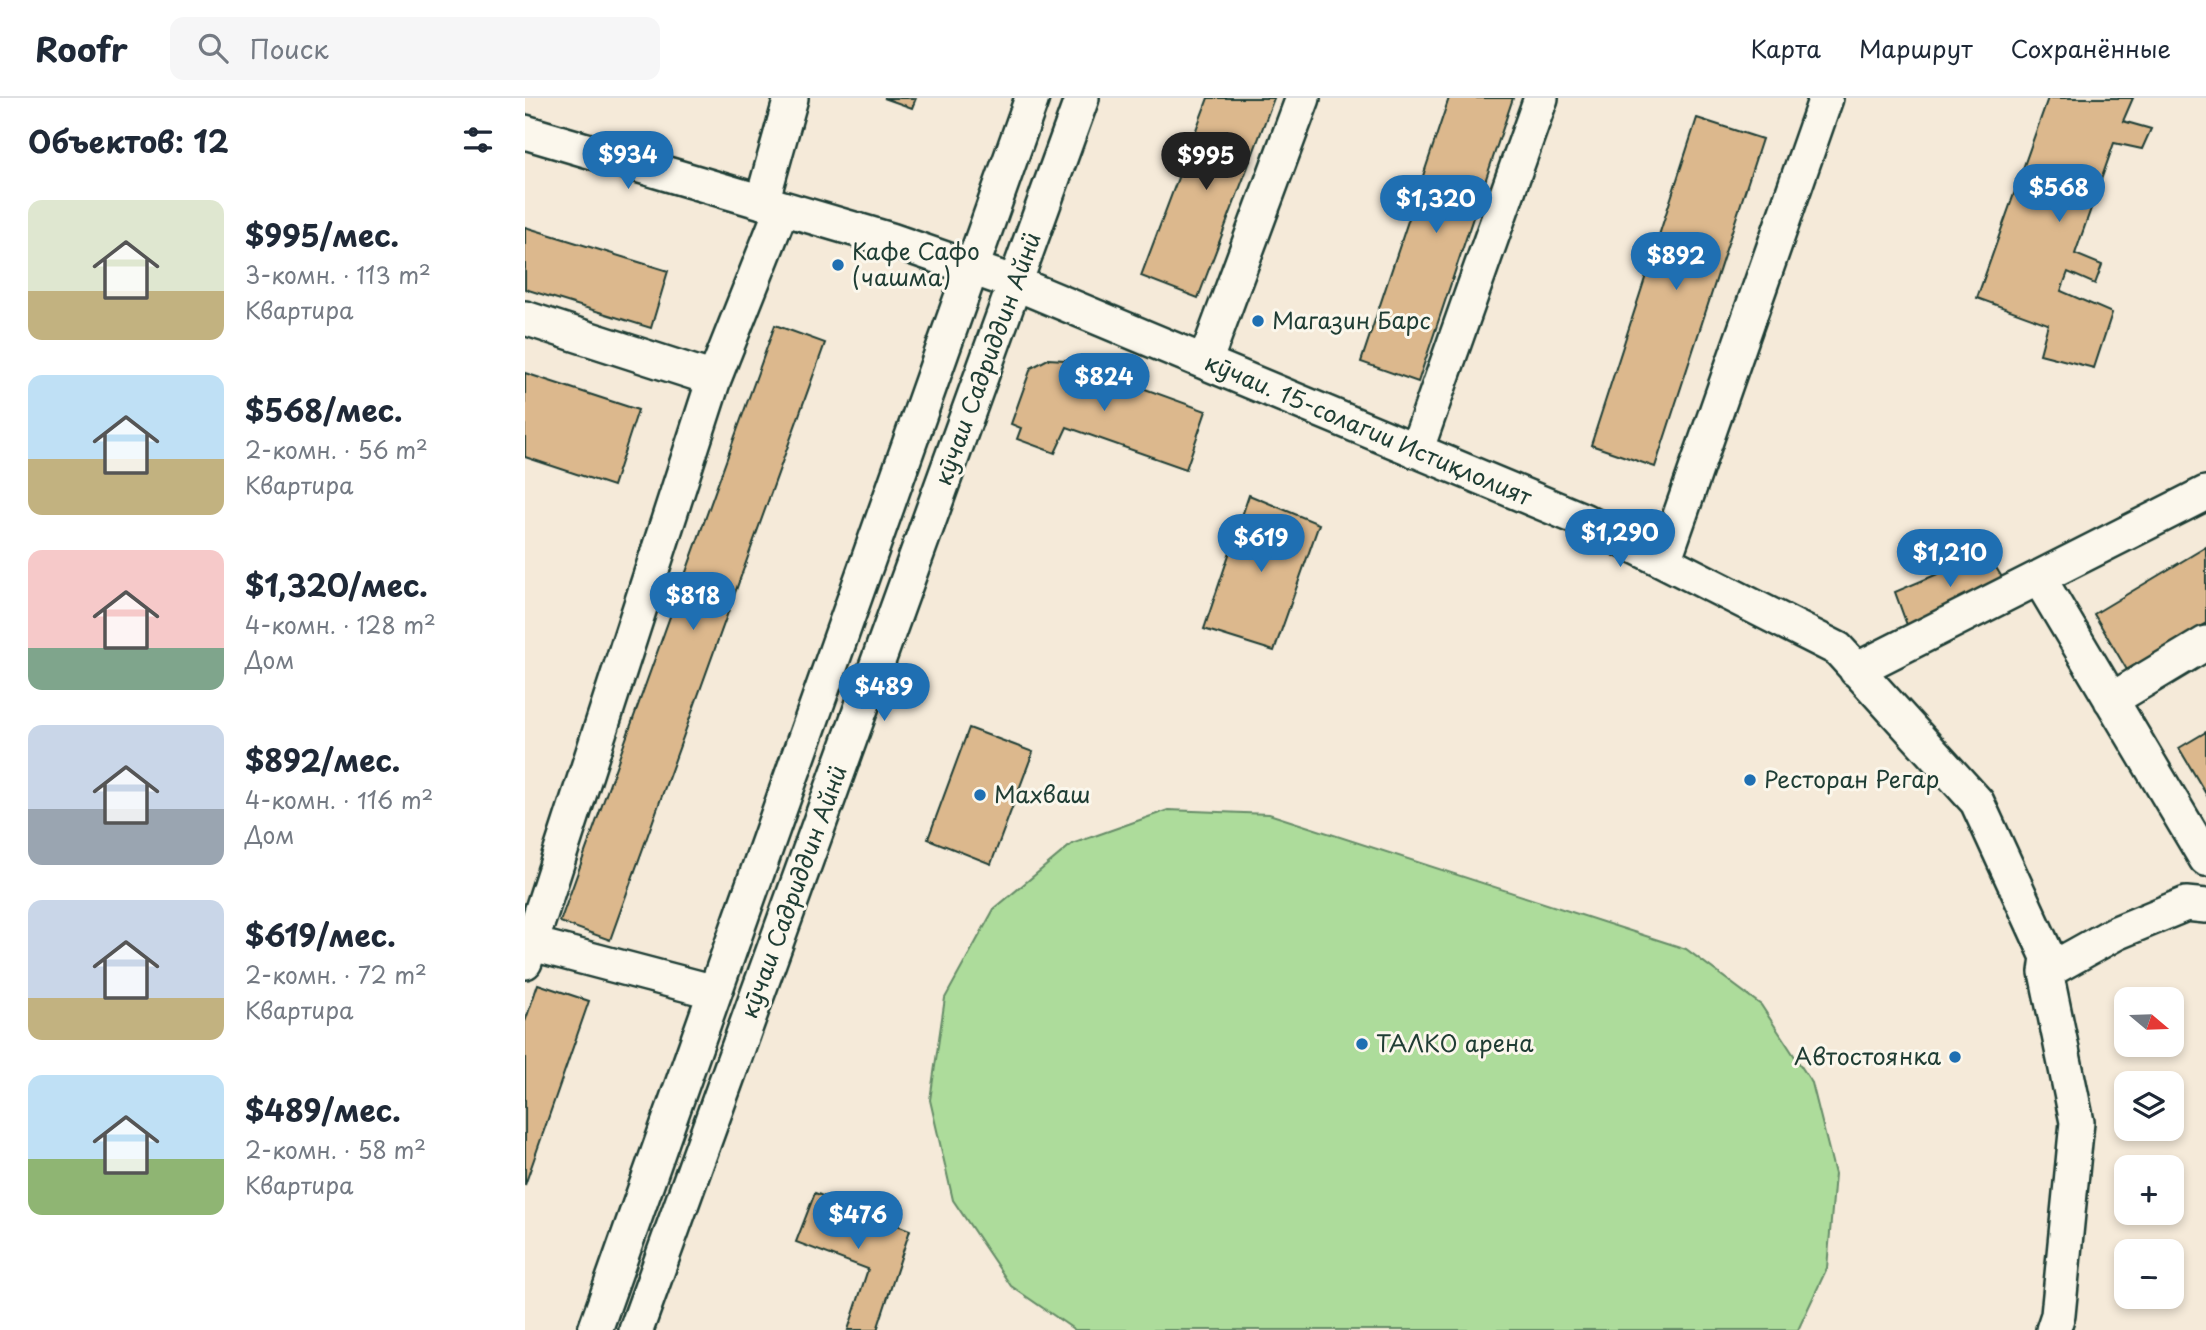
<!DOCTYPE html>
<html lang="ru">
<meta charset="utf-8">
<style>
:root{--surface:#fff;--page:#f6f6f7;--text:#1f2937;--muted:#747a83;--line:#e0e1e3;--accent:#1f6fb2}
body{margin:0;font-family:"Playpen Sans",sans-serif;background:var(--page);color:var(--text);height:100vh;display:flex;flex-direction:column;font-size:26px;white-space:nowrap}
*{box-sizing:border-box;margin:0}
p{font-size:23px;color:var(--muted)}
.icon{flex:none;width:38px;height:38px;fill:none;stroke:currentColor;stroke-width:2;stroke-linecap:round;stroke-linejoin:round}
.map{position:relative;flex:1;overflow:hidden}
.details{display:flex;flex-direction:column;background:var(--surface);width:525px}
.details>*{flex:none}
.needle{width:46px;rotate:109deg}
.tools{position:absolute;left:1589px;top:889px;display:grid;gap:14px}
.tools a{display:grid;place-items:center;width:70px;height:70px;border-radius:14px;background:var(--surface);box-shadow:0 4px 10px #0003;font-size:35px}
.price{position:absolute;translate:-50% -60px;padding:0 16px;border-radius:24px;background:var(--accent);color:#fff;font-size:23px;line-height:46px;filter:drop-shadow(0 2px 4px #0008)}
.price::after{content:'';position:absolute;left:50%;top:42px;width:21px;height:16px;margin-left:-10px;background:inherit;clip-path:polygon(0 0,100% 0,50% 100%)}
.price.active{background:#222;color:#fff}
ul{padding:0;list-style:none}
li{display:flex;align-items:center;gap:21px;height:175px;padding:0 28px}
li span{display:grid;place-items:center;flex:none;width:196px;height:140px;border-radius:14px;color:#555}
li>.icon{margin-inline-start:auto}
span .icon{width:84px;height:84px;fill:#fffc;stroke-width:1}
li b{font-size:30px}
h2{display:flex;justify-content:space-between;align-items:center;height:84px;padding:0 28px;font-size:30px}
header{display:flex;align-items:center;gap:42px;box-sizing:border-box;height:98px;padding:0 35px;background:var(--surface);border-bottom:2px solid var(--line)}
header strong{font-size:33px}
nav{display:flex;gap:38px;margin-inline-start:auto;font-size:24px}
.search{width:490px;height:63px;background:var(--page);display:flex;align-items:center;gap:18px;box-sizing:border-box;padding:0 24px;border-radius:14px;color:var(--muted);font-size:26px}
main{display:flex;flex:1;min-height:0}
.map>svg:first-child{display:block}
.green{fill:#addc9b;stroke:#668c68;stroke-width:2}
.building{fill:#dcb88d;stroke:#1f3d34;stroke-width:2}
.lines{fill:none;stroke-linecap:round;stroke-linejoin:round}
.minor-casing{stroke:#1f3d34;stroke-width:38}
.minor{stroke:#fbf7ec;stroke-width:33}
.poi-dot{fill:#1f6fb2;stroke:#fbf7ec;stroke-width:2.5}
.labels{text-anchor:middle;stroke-width:6;stroke-linejoin:round;paint-order:stroke}
.poi-label{font-size:23px;fill:#1f3d34;stroke:#fbf7ec;text-anchor:start}
.street-label{font-size:23px;fill:#1f3d34;stroke:#fbf7ec}
</style>
<header>
<strong>Roofr</strong>
<div class="search"><svg class="icon" aria-label="search" viewBox="0 0 24 24"><circle cx="10" cy="10" r="6"/><path d="M15 15l6 6"/></svg>Поиск</div>
<nav><a>Карта</a><a>Маршрут</a><a>Сохранённые</a></nav>
</header>
<main>
<section class="details">
<h2>Объектов: 12<svg class="icon" aria-label="filters" viewBox="0 0 24 24"><path d="M4 7h16M4 17h16"/><circle cx="9" cy="7" r="2"/><circle cx="15" cy="17" r="2"/></svg></h2>
<ul>
<li><span style="background:linear-gradient(#dfe7d0 65%,#c2b280 0)"><svg class="icon" aria-label="home" viewBox="0 0 24 24"><path d="M3 11l9-7 9 7M6 9v11h12V9"/></svg></span><div><b>$995/мес.</b><p>3-комн. · 113 m²</p><p>Квартира</p></div></li>
<li><span style="background:linear-gradient(#bfe0f5 60%,#c2b280 0)"><svg class="icon" aria-label="home" viewBox="0 0 24 24"><path d="M3 11l9-7 9 7M6 9v11h12V9"/></svg></span><div><b>$568/мес.</b><p>2-комн. · 56 m²</p><p>Квартира</p></div></li>
<li><span style="background:linear-gradient(#f6c9c9 70%,#7fa58c 0)"><svg class="icon" aria-label="home" viewBox="0 0 24 24"><path d="M3 11l9-7 9 7M6 9v11h12V9"/></svg></span><div><b>$1,320/мес.</b><p>4-комн. · 128 m²</p><p>Дом</p></div></li>
<li><span style="background:linear-gradient(#c9d6e8 60%,#9aa5b1 0)"><svg class="icon" aria-label="home" viewBox="0 0 24 24"><path d="M3 11l9-7 9 7M6 9v11h12V9"/></svg></span><div><b>$892/мес.</b><p>4-комн. · 116 m²</p><p>Дом</p></div></li>
<li><span style="background:linear-gradient(#c9d6e8 70%,#c2b280 0)"><svg class="icon" aria-label="home" viewBox="0 0 24 24"><path d="M3 11l9-7 9 7M6 9v11h12V9"/></svg></span><div><b>$619/мес.</b><p>2-комн. · 72 m²</p><p>Квартира</p></div></li>
<li><span style="background:linear-gradient(#bfe0f5 60%,#8fb573 0)"><svg class="icon" aria-label="home" viewBox="0 0 24 24"><path d="M3 11l9-7 9 7M6 9v11h12V9"/></svg></span><div><b>$489/мес.</b><p>2-комн. · 58 m²</p><p>Квартира</p></div></li>
</ul>
</section>
<div class="map">
<svg width="1681" height="1232" viewBox="0 0 1681 1232">
<rect width="100%" height="100%" fill="#f5ead9"/>
<filter id="ink" filterUnits="userSpaceOnUse"><feTurbulence type="fractalNoise" baseFrequency=".0143" numOctaves="2"/><feDisplacementMap in="SourceGraphic" scale="14" xChannelSelector="R" yChannelSelector="G"/><feConvolveMatrix kernelMatrix="1 2 1 2 8 2 1 2 1" color-interpolation-filters="sRGB"/></filter>
<g filter="url(#ink)">
<!-- green -->
<path class="green" d="M643 712 744 716 1161 851 1236 907 1287 985 1310 1076 1302 1170 1273 1232H550L486 1188 428 1102 405 1002 420 900 469 811 547 746Z"/>
<!-- building -->
<path class="building" d="M359 0H391L387 10Z
M683 0H749L673 200 616 178Z
M924 0H988L893 284 836 264Z
M1523 0H1608L1598 23 1626 31 1617 51 1589 45 1550 156 1577 167 1570 186 1543 174 1536 193 1587 215 1569 270 1515 256 1523 226 1452 200Z
M1172 20 1237 41 1130 369 1066 347Z
M0 129 143 173 126 230 0 191Z
M250 227 300 245 85 842 35 824Z
M523 261 540 262 681 313 661 371 542 329 530 355 492 341 496 330 486 326 506 270Z
M0 275 113 312 88 388 0 359Z
M724 397 794 426 749 553 679 531Z
M1681 449V525L1602 572 1569 516Z
M1462 455 1483 489 1382 527 1370 494Z
M444 630 508 654 466 766 403 741Z
M1681 634V696L1654 650Z
M13 886 64 903 0 1087V924Z
M290 1095 385 1132 352 1232H323L343 1171 271 1144Z"/>
<g class="lines">
<!-- minor casing -->
<g class="minor-casing">
<path id="minor" d="M0 34 366 142 490 185 1058 422 1313 551 1452 704 1523 859 1521 874 1552 1024 1533 1217 1528 1232
M237 104 266 0
M0 220 189 281 257 110
M680 264 778 0
M891 353 1016 0
M1139 463 1301 0
M1514 480 1681 761
M1331 572 1681 395
M1586 602 1681 545
M0 844 190 894
M0 864 189 281
M1521 874 1591 835 1661 806 1681 808
M70 1232 507 0
M111 1232 557 0"/>
</g>
<!-- minor -->
<use href="#minor" class="minor"/>
</g>
</g>
<!-- markers -->
<g class="poi-dot">
<circle cx="313" cy="167" r="7"/>
<circle cx="733" cy="223" r="7"/>
<circle cx="1225" cy="682" r="7"/>
<circle cx="455" cy="697" r="7"/>
<circle cx="837" cy="946" r="7"/>
<circle cx="1430" cy="959" r="7"/>
</g>
<g class="labels">
<!-- poi labels -->
<g class="poi-label">
<text x="327" y="162">Кафе Сафо<tspan x="327" dy="26">(чашма)</tspan></text>
<text x="747" y="231">Магазин Барс</text>
<text x="1239" y="690">Ресторан Регар</text>
<text x="469" y="705">Махваш</text>
<text x="851" y="954">ТАЛКО арена</text>
<text x="1416" y="967" text-anchor="end">Автостоянка</text>
</g>
<!-- street labels -->
<g class="street-label">
<text transform="translate(463 261) rotate(-70)" y="8">кӯчаи Садриддин Айнӣ</text>
<text transform="translate(843 332) rotate(23)" y="8">кӯчаи. 15-солагии Истиқлолият</text>
<text transform="translate(269 794) rotate(-70)" y="8">кӯчаи Садриддин Айнӣ</text>
</g>
</g>
</svg>
<div class="tools">
<a><svg class="needle" viewBox="-14 -14 28 28"><path d="M0-13l5 13h-10z" fill="#e53935"/><path d="M0 13l5-13h-10z" fill="#747a83"/></svg></a>
<a><svg class="icon" aria-label="layers" viewBox="0 0 24 24"><path d="M12 4l9 5-9 5-9-5zM3 14l9 5 9-5"/></svg></a>
<a>+</a>
<a>−</a>
</div>
<b class="price" style="left:103px;top:93px">$934</b>
<b class="price active" style="left:681px;top:94px">$995</b>
<b class="price" style="left:1534px;top:126px">$568</b>
<b class="price" style="left:911px;top:137px">$1,320</b>
<b class="price" style="left:1151px;top:194px">$892</b>
<b class="price" style="left:579px;top:315px">$824</b>
<b class="price" style="left:1095px;top:471px">$1,290</b>
<b class="price" style="left:736px;top:476px">$619</b>
<b class="price" style="left:1425px;top:491px">$1,210</b>
<b class="price" style="left:168px;top:534px">$818</b>
<b class="price" style="left:359px;top:625px">$489</b>
<b class="price" style="left:333px;top:1153px">$476</b>
</div>
</main>
